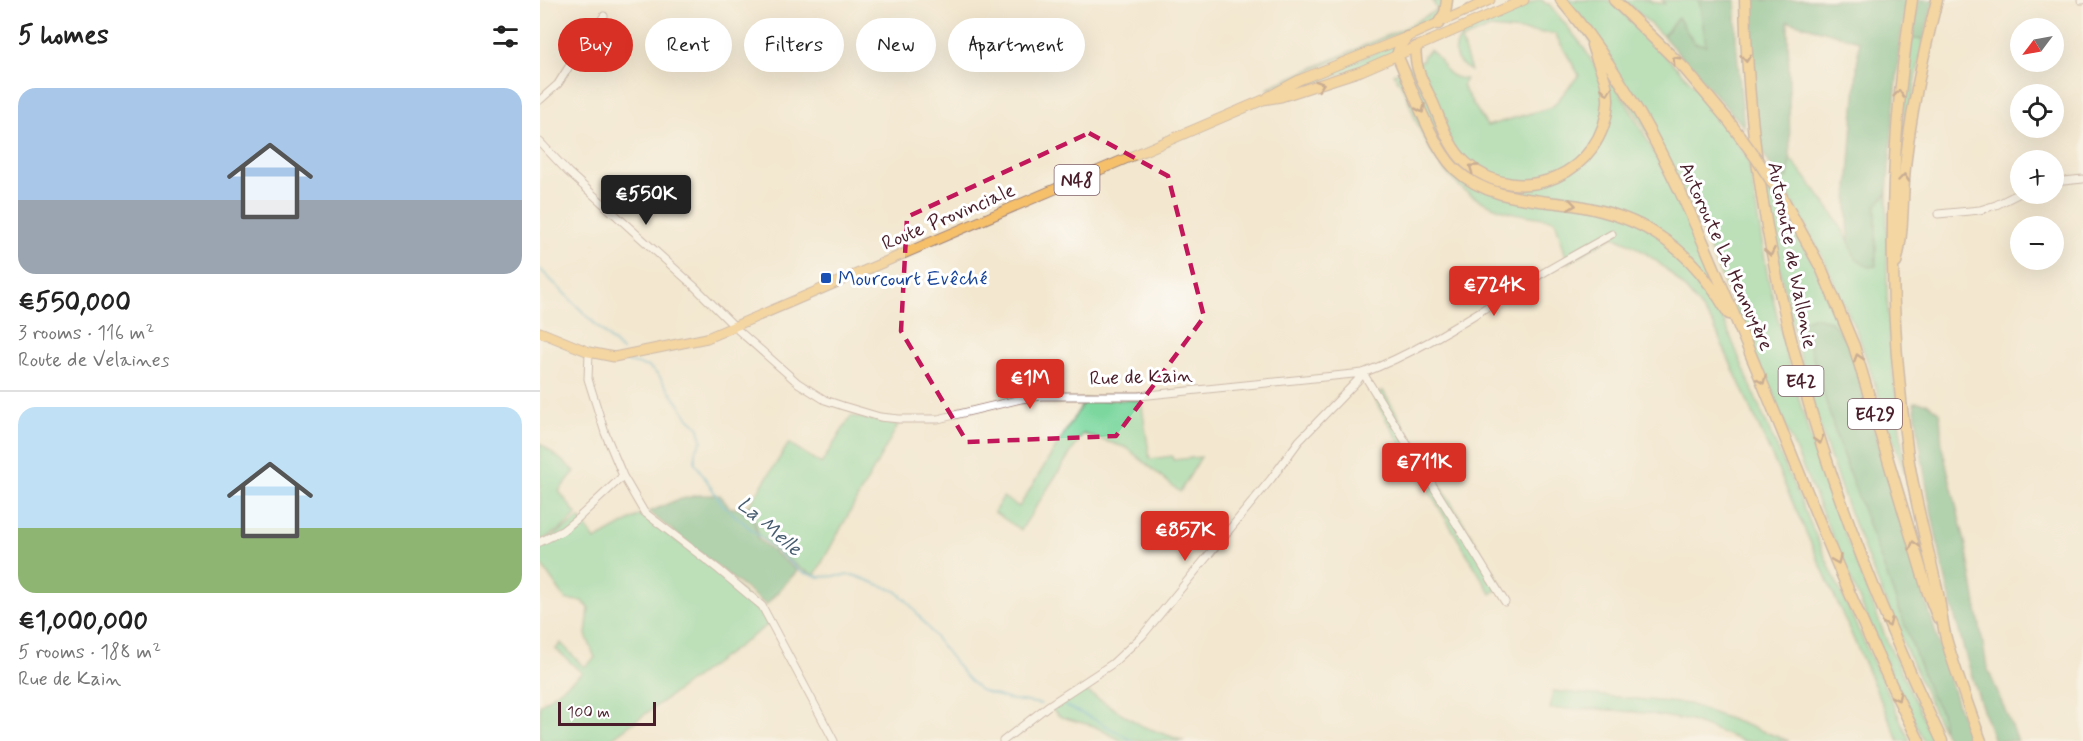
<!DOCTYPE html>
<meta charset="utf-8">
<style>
:root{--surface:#fff;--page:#f2f2f2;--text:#222;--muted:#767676;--line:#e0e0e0;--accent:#d93025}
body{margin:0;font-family:Mynerve,sans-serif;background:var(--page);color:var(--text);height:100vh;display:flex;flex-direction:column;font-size:22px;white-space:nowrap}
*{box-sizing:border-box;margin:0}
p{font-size:20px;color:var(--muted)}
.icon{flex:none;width:33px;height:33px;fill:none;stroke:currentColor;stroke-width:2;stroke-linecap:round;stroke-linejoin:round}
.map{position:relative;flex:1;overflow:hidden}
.panel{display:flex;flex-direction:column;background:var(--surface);width:540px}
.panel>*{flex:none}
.banner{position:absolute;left:18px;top:18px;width:570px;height:54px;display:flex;gap:12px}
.needle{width:39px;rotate:238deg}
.fabs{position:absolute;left:1470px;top:18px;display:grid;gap:12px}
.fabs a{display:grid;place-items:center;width:54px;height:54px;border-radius:50%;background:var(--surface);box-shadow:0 6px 24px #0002;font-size:30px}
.scale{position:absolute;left:18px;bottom:15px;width:98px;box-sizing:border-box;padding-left:6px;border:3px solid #4a1f2b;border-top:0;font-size:16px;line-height:21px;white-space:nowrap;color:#4a1f2b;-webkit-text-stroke:4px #fff;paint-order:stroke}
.price{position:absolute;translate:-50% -51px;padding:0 14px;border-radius:6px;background:var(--accent);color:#fff;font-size:20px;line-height:39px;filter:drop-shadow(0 2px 3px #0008)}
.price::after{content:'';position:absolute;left:50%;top:36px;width:18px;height:14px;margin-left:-9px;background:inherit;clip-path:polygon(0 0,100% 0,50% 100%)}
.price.active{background:#222;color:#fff}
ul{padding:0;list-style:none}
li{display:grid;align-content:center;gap:12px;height:318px;padding:0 18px}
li+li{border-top:2px solid var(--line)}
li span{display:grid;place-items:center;height:186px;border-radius:18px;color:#555}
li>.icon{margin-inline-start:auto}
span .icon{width:108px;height:108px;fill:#fffc;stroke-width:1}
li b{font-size:26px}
h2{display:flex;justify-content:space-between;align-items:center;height:72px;padding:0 18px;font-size:26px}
.pill{padding:0 21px;border-radius:27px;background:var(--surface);box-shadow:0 6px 24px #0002;font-size:21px;line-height:54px}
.pill.active{background:var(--accent);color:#fff}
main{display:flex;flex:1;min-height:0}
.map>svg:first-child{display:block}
.green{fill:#7cd79e;stroke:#637b64;stroke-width:1.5}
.forest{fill:#65b885;stroke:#586c58;stroke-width:1.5}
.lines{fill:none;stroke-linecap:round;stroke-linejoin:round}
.stream{stroke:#42a7c2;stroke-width:2}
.minor-casing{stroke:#9e837d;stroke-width:9}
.major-casing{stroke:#9e837d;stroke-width:11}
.highway-casing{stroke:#9e837d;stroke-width:13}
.minor{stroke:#fff;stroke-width:7}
.major{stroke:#f6c06b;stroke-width:9}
.highway{stroke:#f6c06b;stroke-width:10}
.highway-bridge-casing{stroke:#9e837d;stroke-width:13;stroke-linecap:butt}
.highway-bridge{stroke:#f6c06b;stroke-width:10}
.oneway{stroke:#976748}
.marked{fill:none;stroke:#c2185b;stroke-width:4.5;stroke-dasharray:12 8;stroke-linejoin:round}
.transit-dot{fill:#1a4fb4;stroke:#fff;stroke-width:2}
.labels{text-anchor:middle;stroke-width:6;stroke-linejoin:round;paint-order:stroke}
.shield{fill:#fff;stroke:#80626b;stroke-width:1.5}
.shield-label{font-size:18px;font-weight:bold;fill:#4a1f2b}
.street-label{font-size:20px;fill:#4a1f2b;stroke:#fff}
.transit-label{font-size:20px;fill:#164399;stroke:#fff;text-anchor:start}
.water-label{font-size:21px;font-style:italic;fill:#465c6f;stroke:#fff}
</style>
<main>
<section class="panel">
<h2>5 homes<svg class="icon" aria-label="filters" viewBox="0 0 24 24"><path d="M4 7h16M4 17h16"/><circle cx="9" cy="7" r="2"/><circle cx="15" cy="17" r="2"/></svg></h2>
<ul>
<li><span style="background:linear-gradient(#a9c7e8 60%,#9aa5b1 0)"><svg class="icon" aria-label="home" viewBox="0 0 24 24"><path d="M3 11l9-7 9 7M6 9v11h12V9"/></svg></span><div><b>€550,000</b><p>3 rooms · 116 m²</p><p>Route de Velaines</p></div></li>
<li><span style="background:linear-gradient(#bfe0f5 65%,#8fb573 0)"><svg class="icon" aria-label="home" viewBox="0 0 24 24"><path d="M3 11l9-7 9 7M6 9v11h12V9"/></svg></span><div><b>€1,000,000</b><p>5 rooms · 188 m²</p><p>Rue de Kain</p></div></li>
</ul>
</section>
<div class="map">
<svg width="1543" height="741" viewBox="0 0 1543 741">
<rect width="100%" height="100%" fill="#fff"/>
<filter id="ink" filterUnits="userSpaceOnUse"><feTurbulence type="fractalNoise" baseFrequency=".0167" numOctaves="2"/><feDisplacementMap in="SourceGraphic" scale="12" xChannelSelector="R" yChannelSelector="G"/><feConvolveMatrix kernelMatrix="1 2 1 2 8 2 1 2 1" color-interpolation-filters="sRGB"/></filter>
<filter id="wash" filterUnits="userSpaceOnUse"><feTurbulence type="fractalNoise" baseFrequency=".008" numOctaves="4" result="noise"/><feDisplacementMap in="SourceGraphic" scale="24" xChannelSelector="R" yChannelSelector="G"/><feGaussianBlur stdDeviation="1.35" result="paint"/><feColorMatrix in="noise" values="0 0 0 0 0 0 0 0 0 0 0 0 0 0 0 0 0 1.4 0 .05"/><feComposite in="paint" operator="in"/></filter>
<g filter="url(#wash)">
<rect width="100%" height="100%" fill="#f3e7cf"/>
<!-- green -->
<path class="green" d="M892 0H904L905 4 897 17 727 90 731 86 864 28 897 10Z
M996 0H1002L1006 4H1009L1042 45 1058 71 1068 72 1103 132 1134 191 1175 284 1167 289 1182 316 1224 418 1299 588 1370 741H1359L1173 324C1143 284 1120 255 1073 236L1028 263 1015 220C1002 217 988 216 974 213 925 201 899 173 879 128 872 112 864 85 853 74L883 60 884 55 890 50C908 62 899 77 926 79L922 86 947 126 1012 107 1039 75 1015 34 950 28 921 40 931 71C912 61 912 51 922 34Z
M1025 0H1068L1078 8 1154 85 1186 126 1208 159 1228 278 1248 361 1273 447 1293 504 1347 641 1394 741H1384L1353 678 1146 194Z
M1084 0H1109L1112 2 1125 4 1122 0H1159L1167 45 1154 43 1138 18 1123 36Z
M1372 39H1384L1363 142 1365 94Z
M863 41 853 53 782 82 743 91Z
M1250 158C1274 189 1302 220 1316 258L1336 265V206L1347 193V293L1350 350 1366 476 1319 337 1284 259 1240 180 1248 178Z
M1222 179 1247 215 1273 262 1308 343 1291 321 1350 581 1390 694 1401 712 1403 731C1358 634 1316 537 1283 436 1255 352 1239 265 1222 179Z
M843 391 962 586 951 594 838 406 834 395Z
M545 400H601L610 459 632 456 633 460 661 457 640 492 587 448 543 434 481 530 454 512 463 497 479 507Z
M311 416 358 425 275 575 261 569 219 536 210 504 249 443 281 464Z
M0 443 35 471 19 491 37 515 21 529 0 541Z
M103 513C143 551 199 577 229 624L68 741H0V705L42 673 16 649 21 643 44 667 55 658 46 635 49 608 42 601 26 600 0 563V545L40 518 55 540Z
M541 688 602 726 644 741H582L554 726 521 717 511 709Z
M1013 691 1149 704 1249 741H1203L1151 721 1104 713 1057 709H1010Z"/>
<!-- forest -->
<path class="forest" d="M1159 0H1196V41L1204 127 1123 36 1138 17 1154 43 1166 45Z
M1210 0H1367L1360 42 1347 193 1336 206V266L1328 267 1315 258 1309 241 1307 203 1319 41 1248 21 1250 158 1248 178 1240 180 1220 149 1212 93Z
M1378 0H1394L1384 39H1372Z
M1273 317 1291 321 1308 343 1405 664 1419 709 1432 741H1408L1403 731 1401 712 1390 694 1298 442 1262 321Z
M1374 402 1387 403 1400 413 1402 447 1426 546 1447 667 1478 741H1454C1413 631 1389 518 1374 402Z
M157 495H180L189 507 202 509 210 504 218 539 257 571 226 605 109 512 134 501Z"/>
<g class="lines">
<!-- stream -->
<path class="stream" d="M0 269 82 351
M87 362 109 367 119 376 149 418 158 426 162 440 155 452V463L182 504 261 572 279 577 313 575 356 591 368 602 426 677 440 690 467 699 501 704
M525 706 552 718 593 741"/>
</g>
</g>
<g filter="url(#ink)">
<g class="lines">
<!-- minor casing -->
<g class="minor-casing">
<path id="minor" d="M1541 0H1543
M0 100 18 84 35 57 64 16
M0 142 28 172 154 286 198 330 258 383 285 400 303 406 340 417 359 419H398L481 399 501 396H599L823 373C878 352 926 320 976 289 1007 270 1040 252 1072 234
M1514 182 1543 179
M1398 214 1440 210 1456 205 1480 193
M49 352 48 379 65 433 83 476 104 512 178 569 222 606 294 741
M823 373 965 602
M0 542 22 531 37 519 83 476
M463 741 508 706 572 664 602 636 731 479 759 441 818 380 823 373"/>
</g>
<!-- major casing -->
<g class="major-casing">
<path id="major" d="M728 97 759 80 867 37 950 0
M0 332 49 352 74 357 167 338 667 124 723 100 741 97 821 71 984 0"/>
</g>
<!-- highway casing -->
<g class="highway-casing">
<path id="highway" d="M1021 0C1105 100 1150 210 1200 329 1258 467 1311 608 1379 741
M1074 0 1144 68 1188 120
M1205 0C1210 269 1287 500 1402 741
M1372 0C1348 152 1346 304 1368 456 1375 501 1387 545 1397 589 1401 606 1402 625 1407 642 1417 676 1429 708 1441 741
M898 24 905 13 907 0
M867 37 860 46 857 55C872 87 891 145 915 169 949 201 996 199 1039 206 1066 211 1093 219 1116 234 1137 247 1155 264 1169 284 1177 293 1182 304 1189 314
M876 47C873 67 885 86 893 103 902 124 909 148 926 163 981 211 1064 173 1068 102 1069 81 1057 64 1052 45
M1242 197 1282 270 1314 346 1388 593 1398 618
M1356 263C1364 233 1362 198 1365 167 1371 110 1383 55 1397 0"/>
</g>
<!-- minor -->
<use href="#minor" class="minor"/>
<!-- major -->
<use href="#major" class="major"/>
<!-- highway -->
<use href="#highway" class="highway"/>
<!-- highway-bridge casing -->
<g class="highway-bridge-casing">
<path id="highway-bridge" d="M1188 120 1216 158 1242 197"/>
</g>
<!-- highway-bridge -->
<use href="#highway-bridge" class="highway-bridge"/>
</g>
<!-- one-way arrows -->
<defs><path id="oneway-chevron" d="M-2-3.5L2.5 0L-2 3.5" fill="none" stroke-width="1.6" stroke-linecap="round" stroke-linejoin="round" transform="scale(1.5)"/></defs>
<g class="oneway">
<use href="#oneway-chevron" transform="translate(1206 58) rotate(86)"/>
<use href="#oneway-chevron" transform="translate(1136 60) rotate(-134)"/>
<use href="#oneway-chevron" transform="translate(780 85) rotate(-17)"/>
<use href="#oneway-chevron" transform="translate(1067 91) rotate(84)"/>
<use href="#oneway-chevron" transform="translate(1359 94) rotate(-84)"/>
<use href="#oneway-chevron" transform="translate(881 109) rotate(66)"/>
<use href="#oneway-chevron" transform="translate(933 168) rotate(-144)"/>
<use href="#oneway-chevron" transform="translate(1364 178) rotate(-85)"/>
<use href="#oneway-chevron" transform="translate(1032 205) rotate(8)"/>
<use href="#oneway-chevron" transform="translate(1230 252) rotate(79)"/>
<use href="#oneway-chevron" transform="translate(1318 358) rotate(-107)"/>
<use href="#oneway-chevron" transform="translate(1222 380) rotate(67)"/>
<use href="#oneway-chevron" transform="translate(1279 440) rotate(72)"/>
<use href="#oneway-chevron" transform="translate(1374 545) rotate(-106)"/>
<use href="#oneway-chevron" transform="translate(1297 560) rotate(67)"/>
<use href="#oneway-chevron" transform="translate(1348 623) rotate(67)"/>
<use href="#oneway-chevron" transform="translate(1357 697) rotate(64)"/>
</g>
</g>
<!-- marked area -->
<path d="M0 0H1543V741H0ZM549 133 628 176 664 317 576 436 427 442 361 331 367 217Z" fill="#f3e7cf" fill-opacity=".55" fill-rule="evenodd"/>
<path class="marked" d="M549 133 628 176 664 317 576 436 427 442 361 331 367 217Z"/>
<!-- markers -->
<rect class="transit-dot" x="280" y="272" width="12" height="12" rx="3"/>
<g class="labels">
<!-- shield labels -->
<g class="shield">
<rect x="514.5" y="165" width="45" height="30" rx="4.5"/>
<rect x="1238.5" y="366" width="45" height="30" rx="4.5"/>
<rect x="1308" y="399" width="54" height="30" rx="4.5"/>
</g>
<g class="shield-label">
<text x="537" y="186">N48</text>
<text x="1261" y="387">E42</text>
<text x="1335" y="420">E429</text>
</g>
<!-- street labels -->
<g class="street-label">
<text transform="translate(408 216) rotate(-23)" y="7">Route Provinciale</text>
<text transform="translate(1253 255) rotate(79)" y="7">Autoroute de Wallonie</text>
<text transform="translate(1187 256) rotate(66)" y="7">Autoroute La Hennuyère</text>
<text transform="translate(601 376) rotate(-2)" y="7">Rue de Kain</text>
</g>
<!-- transit labels -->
<g class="transit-label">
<text x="298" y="285">Mourcourt Evêché</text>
</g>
<!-- water labels -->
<g class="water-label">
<text transform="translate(230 526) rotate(41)" y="7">La Melle</text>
</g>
</g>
</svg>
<div class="fabs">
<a><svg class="needle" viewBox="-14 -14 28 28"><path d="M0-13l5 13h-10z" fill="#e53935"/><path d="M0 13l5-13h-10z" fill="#767676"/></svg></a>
<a><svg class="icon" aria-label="locate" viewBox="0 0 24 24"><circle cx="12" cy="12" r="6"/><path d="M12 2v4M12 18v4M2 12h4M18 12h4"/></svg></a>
<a>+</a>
<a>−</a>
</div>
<div class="scale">100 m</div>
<b class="price active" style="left:106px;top:226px">€550K</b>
<b class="price" style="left:954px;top:317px">€724K</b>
<b class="price" style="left:490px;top:410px">€1M</b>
<b class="price" style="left:884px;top:494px">€711K</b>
<b class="price" style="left:645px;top:562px">€857K</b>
<div class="banner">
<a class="pill active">Buy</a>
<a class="pill">Rent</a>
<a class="pill">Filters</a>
<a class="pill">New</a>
<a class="pill">Apartment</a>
</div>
</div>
</main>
